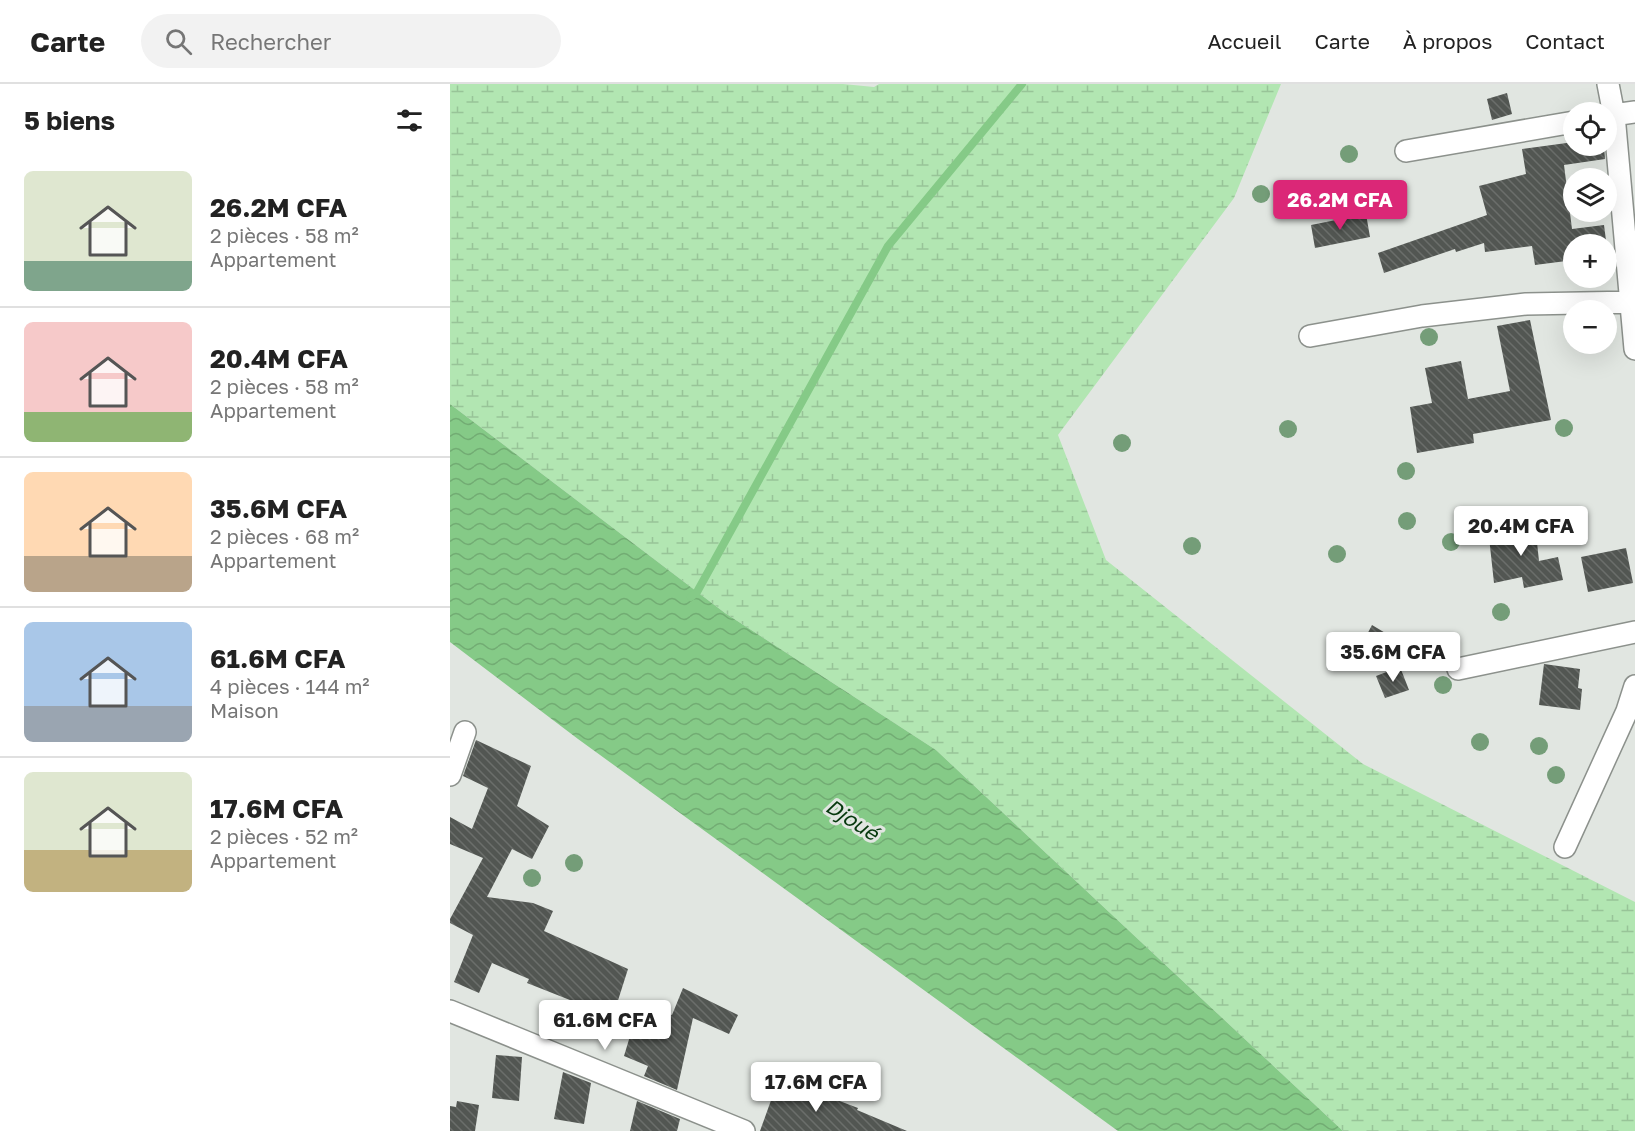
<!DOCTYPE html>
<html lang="fr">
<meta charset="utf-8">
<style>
:root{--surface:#fff;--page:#f2f2f2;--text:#222;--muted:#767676;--line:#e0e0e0;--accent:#db2777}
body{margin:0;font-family:"Golos Text",sans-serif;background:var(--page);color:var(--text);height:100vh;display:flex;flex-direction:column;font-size:22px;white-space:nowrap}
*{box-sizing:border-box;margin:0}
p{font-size:20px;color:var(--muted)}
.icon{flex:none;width:33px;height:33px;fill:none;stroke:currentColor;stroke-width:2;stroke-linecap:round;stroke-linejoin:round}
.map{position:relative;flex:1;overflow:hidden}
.details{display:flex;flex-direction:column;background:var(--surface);width:450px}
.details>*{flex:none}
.fabs{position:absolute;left:1113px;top:18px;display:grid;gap:12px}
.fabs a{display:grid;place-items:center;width:54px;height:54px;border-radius:50%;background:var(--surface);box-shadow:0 6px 24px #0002;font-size:30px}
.price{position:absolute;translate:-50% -51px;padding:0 14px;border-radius:6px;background:#fff;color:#222;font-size:20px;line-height:39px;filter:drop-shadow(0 2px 3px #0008)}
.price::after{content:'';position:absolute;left:50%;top:36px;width:18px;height:14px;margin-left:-9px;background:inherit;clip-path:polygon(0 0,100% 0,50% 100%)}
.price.on{background:var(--accent);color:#fff}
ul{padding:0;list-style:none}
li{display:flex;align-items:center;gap:18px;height:150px;padding:0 24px}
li+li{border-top:2px solid var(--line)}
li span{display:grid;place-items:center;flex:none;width:168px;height:120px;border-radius:9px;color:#555}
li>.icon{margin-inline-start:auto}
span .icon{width:72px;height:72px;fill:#fffc;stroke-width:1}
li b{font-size:26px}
h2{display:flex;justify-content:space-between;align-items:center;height:72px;padding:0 24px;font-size:26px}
header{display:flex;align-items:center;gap:36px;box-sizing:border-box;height:84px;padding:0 30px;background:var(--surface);border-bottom:2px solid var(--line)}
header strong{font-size:28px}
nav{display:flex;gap:33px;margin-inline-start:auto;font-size:21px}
.search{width:420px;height:54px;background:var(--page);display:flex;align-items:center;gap:15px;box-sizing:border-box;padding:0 21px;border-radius:33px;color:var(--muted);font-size:22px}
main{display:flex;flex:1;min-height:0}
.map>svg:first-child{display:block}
.wetland{fill:url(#wetland-marsh)}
.water{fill:url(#water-waves)}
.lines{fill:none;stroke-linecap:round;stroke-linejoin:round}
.stream{stroke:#85ca87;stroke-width:8}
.building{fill:url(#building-back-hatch)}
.street-casing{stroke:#8c918c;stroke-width:24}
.street{stroke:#fff;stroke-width:21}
.tree{fill:#749d78}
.labels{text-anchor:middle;stroke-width:6;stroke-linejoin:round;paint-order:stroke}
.water-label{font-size:21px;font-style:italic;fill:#06390d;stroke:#e1e6e1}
</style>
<header>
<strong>Carte</strong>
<div class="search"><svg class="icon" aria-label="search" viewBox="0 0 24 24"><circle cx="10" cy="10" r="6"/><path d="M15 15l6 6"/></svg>Rechercher</div>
<nav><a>Accueil</a><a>Carte</a><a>À propos</a><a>Contact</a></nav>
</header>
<main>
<section class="details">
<h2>5 biens<svg class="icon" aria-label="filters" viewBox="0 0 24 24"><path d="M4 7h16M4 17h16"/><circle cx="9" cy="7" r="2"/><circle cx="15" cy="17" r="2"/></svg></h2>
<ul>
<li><span style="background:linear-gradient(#dfe7d0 75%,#7fa58c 0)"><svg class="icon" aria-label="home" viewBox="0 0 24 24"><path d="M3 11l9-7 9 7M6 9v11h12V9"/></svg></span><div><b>26.2M CFA</b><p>2 pièces · 58 m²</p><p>Appartement</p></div></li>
<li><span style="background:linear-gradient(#f6c9c9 75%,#8fb573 0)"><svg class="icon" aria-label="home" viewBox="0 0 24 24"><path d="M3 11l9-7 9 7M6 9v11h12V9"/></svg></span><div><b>20.4M CFA</b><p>2 pièces · 58 m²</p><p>Appartement</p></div></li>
<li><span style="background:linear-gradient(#ffd9b3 70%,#b9a48a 0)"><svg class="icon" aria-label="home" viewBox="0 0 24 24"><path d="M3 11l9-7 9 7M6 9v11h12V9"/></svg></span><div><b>35.6M CFA</b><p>2 pièces · 68 m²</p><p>Appartement</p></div></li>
<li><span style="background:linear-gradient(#a9c7e8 70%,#9aa5b1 0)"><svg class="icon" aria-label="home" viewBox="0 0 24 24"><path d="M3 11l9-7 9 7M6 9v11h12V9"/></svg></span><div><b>61.6M CFA</b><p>4 pièces · 144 m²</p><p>Maison</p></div></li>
<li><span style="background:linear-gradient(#dfe7d0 65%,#c2b280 0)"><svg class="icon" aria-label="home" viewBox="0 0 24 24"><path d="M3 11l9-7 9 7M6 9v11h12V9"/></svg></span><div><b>17.6M CFA</b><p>2 pièces · 52 m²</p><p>Appartement</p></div></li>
</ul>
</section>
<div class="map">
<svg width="1185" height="1047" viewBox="0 0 1185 1047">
<defs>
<pattern id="wetland-marsh" width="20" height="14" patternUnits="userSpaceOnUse" patternTransform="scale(1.5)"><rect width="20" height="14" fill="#b2e6b2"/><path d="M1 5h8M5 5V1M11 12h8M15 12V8" fill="none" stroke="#98c498"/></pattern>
<pattern id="water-waves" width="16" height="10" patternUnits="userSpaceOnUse" patternTransform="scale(1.5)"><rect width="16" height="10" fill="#85ca87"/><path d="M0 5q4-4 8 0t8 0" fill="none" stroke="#72ac73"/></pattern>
<pattern id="building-back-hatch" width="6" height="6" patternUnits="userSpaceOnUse" patternTransform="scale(1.5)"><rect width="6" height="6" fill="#525652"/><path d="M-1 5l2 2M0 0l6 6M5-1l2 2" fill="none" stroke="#6b6e6b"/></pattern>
</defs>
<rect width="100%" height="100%" fill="#e1e6e1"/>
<!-- wetland -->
<path class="wetland" d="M0 0H393L424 3 429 0H831L784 114 608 351 656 476 913 680 1185 818V1047H893L486 666 275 529 0 320Z"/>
<!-- water -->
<path class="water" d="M0 320 275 529 486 666 893 1047H668L128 655 0 558Z"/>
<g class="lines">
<!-- stream -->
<path class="stream" d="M241 513 247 508 438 162 572 0"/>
</g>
<!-- building -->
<path class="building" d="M1057 9 1062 30 1042 36 1037 15Z
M1124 58V62H1154L1155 75 1114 81 1122 145 1154 141 1158 172 1156 160H1124V176L1085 181 1082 162 1035 168 1034 159 1006 168 1005 165 934 189 928 169 1037 131 1029 102 1076 90 1072 65Z
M916 130 920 153 865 164 861 141Z
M1080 236 1101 336 1023 350 1024 359 967 369 960 323 982 319 975 284 1011 277 1018 315 1060 307 1047 242Z
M1085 440 1089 477 1108 473 1113 496 1074 504 1072 493 1044 499 1038 444Z
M1176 464 1183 499 1138 508 1131 473Z
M922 541 962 565 952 583 912 560Z
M1094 580 1130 585 1128 604 1132 605 1130 626 1089 621Z
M950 583 959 606 935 614 926 592Z
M26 656 81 682 67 722 99 742 82 775 62 765 37 813 83 819 103 827 94 847 178 885 164 929 137 918 135 922 77 899 79 895 42 879 29 909 4 898 23 851 0 839V835L33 774 0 760V733L22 745 38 704 13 692Z
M233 904 288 931 279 950 243 934 227 1006 194 992 198 982 174 972 190 919 222 931Z
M46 971 72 973 69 1017 42 1014Z
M113 988 141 999 134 1040 104 1035Z
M329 994 408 1024 407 1026 457 1047H310Z
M7 1017 29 1021 25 1047H0V1022L6 1023Z
M187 1017 230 1035 227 1047H180Z"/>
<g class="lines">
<!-- street casing -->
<g class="street-casing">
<path id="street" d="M1158 0 1164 31 1185 265
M1156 32 1185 28
M956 67 1124 38
M860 252 972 232 1076 220 1185 218
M1008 585 1185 548
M0 691 15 648
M1115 763 1177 627 1185 602
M0 927 294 1047"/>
</g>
<!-- street -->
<use href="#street" class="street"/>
</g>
<!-- trees -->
<g class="tree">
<circle cx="899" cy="70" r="9"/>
<circle cx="811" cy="110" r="9"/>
<circle cx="979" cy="253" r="9"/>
<circle cx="1114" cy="344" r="9"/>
<circle cx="838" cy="345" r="9"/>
<circle cx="672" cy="359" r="9"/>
<circle cx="956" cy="387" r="9"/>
<circle cx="957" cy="437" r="9"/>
<circle cx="1001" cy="458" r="9"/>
<circle cx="742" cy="462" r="9"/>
<circle cx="887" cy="470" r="9"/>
<circle cx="1051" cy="528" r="9"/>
<circle cx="993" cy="601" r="9"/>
<circle cx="1030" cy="658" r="9"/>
<circle cx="1089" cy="662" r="9"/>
<circle cx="1106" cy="691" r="9"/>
<circle cx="124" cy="779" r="9"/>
<circle cx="82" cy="794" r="9"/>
<circle cx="137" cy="938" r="9"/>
<circle cx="102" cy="943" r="9"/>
</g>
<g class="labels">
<!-- water labels -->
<g class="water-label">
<text transform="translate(402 736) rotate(33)" y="7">Djoué</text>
</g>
</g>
</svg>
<div class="fabs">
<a><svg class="icon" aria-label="locate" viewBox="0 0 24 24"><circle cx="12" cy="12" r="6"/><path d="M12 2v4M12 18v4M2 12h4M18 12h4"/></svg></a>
<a><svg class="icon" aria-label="layers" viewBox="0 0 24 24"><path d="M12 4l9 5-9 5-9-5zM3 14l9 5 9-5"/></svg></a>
<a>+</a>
<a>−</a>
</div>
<b class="price on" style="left:890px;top:147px">26.2M CFA</b>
<b class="price" style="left:1071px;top:473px">20.4M CFA</b>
<b class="price" style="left:943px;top:599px">35.6M CFA</b>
<b class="price" style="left:155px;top:967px">61.6M CFA</b>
<b class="price" style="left:366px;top:1029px">17.6M CFA</b>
</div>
</main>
